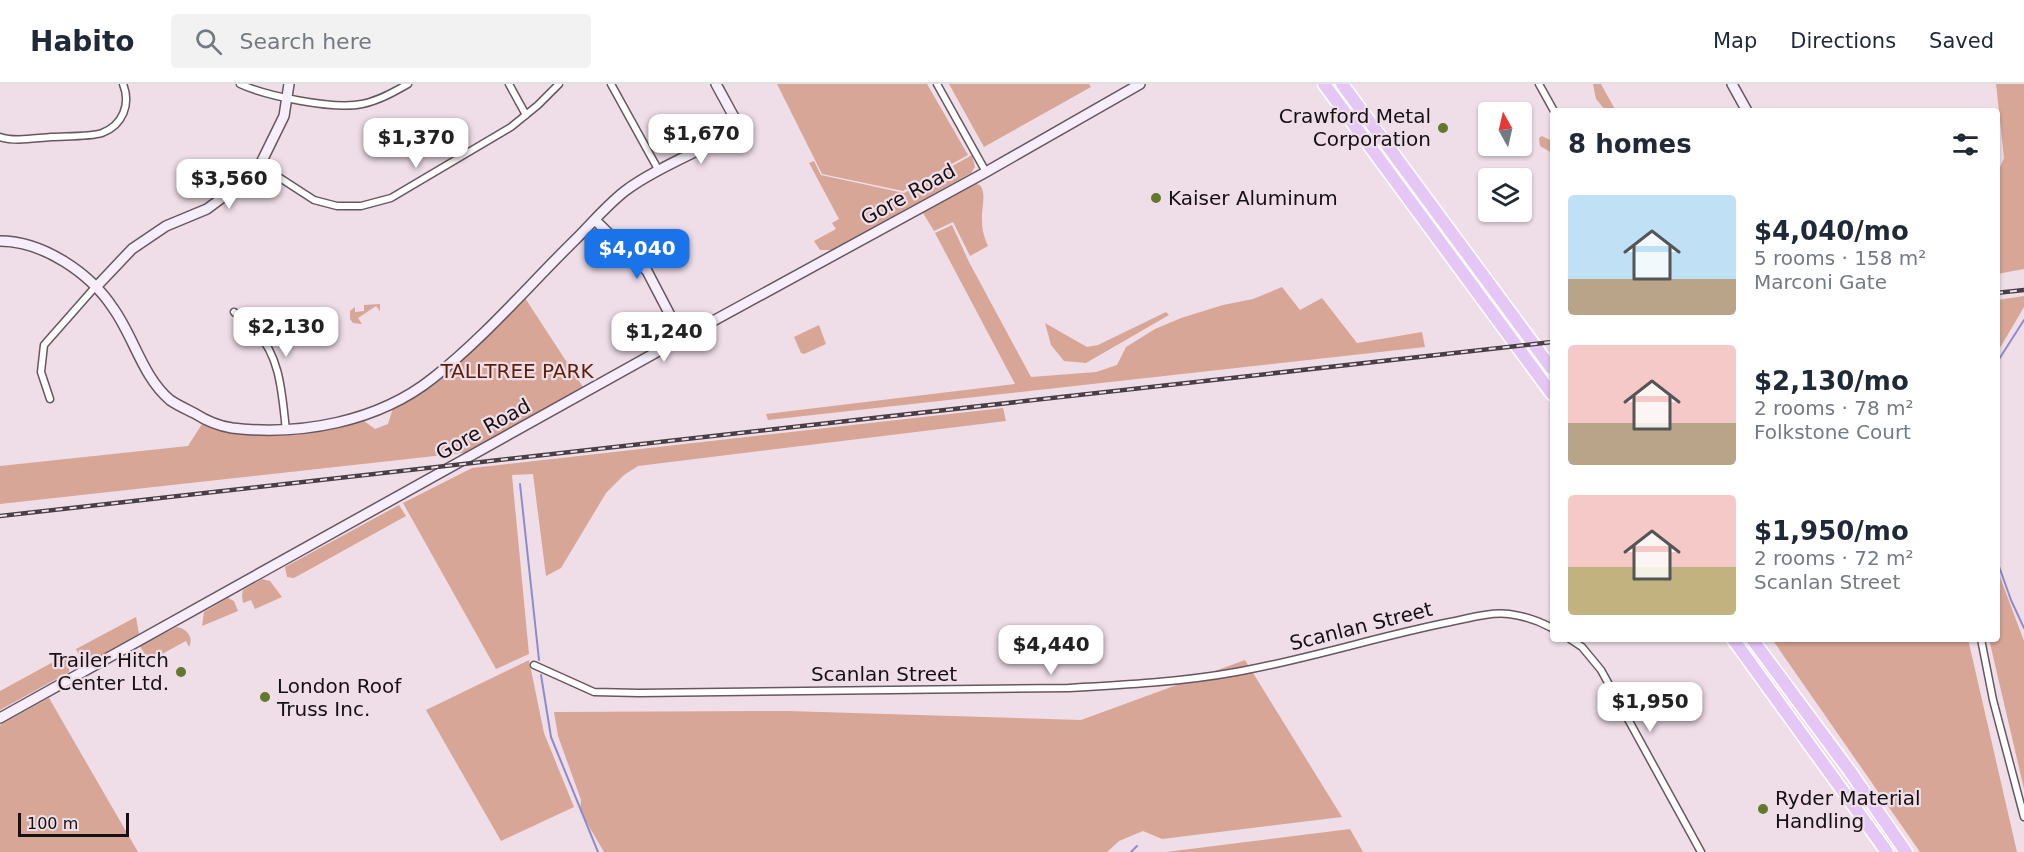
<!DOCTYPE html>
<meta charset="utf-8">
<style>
:root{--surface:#fff;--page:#f2f2f3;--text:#1f2937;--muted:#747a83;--line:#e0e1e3;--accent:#1a73e8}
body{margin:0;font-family:"DejaVu Sans",sans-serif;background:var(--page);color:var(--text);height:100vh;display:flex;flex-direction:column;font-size:22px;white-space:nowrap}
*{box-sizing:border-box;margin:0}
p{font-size:20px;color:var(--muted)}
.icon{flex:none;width:33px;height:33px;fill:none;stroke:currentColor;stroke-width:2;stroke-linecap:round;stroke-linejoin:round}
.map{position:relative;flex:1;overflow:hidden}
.drawer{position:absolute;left:1550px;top:24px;width:450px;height:534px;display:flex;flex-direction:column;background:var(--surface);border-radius:6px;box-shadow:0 2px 4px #0004}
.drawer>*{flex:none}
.needle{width:39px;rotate:352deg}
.buttons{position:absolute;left:1478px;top:18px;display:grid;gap:12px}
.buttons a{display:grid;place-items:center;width:54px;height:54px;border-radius:6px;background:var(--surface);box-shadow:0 2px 4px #0004;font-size:30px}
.scale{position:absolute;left:18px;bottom:15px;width:111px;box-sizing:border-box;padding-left:6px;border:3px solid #151013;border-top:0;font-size:16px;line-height:21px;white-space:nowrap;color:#151013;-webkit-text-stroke:4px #efdee8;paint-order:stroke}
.price{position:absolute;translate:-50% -51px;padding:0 14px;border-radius:12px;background:#fff;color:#222;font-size:20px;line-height:39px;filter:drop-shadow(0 2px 3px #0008)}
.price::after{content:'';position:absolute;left:50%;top:36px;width:18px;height:14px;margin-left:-9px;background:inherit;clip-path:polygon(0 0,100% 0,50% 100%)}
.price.active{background:var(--accent);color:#fff}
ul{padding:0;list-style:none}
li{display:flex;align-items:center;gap:18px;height:150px;padding:0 18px}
li span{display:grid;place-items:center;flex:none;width:168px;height:120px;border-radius:6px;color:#555}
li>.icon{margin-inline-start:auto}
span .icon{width:72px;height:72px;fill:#fffc;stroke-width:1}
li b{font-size:26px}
h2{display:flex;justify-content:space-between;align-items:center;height:72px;padding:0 18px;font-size:26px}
header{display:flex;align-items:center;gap:36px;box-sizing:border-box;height:84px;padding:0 30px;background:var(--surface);border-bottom:2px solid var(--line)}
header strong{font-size:28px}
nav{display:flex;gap:33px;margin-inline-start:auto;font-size:21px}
.search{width:420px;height:54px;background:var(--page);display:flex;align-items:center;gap:15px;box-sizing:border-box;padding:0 21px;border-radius:6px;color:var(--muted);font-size:22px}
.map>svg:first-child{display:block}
.green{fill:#d8a696}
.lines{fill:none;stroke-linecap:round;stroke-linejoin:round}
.stream{stroke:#8d8cc8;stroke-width:2}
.street-casing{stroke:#665760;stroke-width:9}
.secondary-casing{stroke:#665760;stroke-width:12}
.highway-casing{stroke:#fff;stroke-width:15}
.street{stroke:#fff;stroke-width:6}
.secondary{stroke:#f7eefc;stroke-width:9}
.highway{stroke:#e4c7f5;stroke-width:12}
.rail-casing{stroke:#473f44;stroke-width:4.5}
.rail{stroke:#efdee8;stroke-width:2;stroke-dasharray:7;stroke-linecap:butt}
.poi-dot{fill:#60792c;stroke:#efdee8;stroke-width:2}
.labels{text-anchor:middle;stroke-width:4.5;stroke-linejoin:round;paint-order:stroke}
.poi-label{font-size:20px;fill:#151013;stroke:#efdee8;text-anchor:start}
.street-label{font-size:20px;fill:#151013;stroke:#efdee8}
.park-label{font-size:20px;fill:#5b1f09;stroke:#efdee8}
</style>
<header>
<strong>Habito</strong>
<div class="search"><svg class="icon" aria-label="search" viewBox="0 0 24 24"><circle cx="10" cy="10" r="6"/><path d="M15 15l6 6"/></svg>Search here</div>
<nav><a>Map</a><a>Directions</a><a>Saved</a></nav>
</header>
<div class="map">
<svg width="2024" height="768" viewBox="0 0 2024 768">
<rect width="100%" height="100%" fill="#efdee8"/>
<!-- green -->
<path class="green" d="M777 0H927L968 71 903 107 822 90Z
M949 0H1089L1091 3 984 63Z
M1593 0H1601L1616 27H1606L1596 15Z
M1996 0H2024V185L1997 190V90L2004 74Z
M1542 52 1552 57V69L1540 62 1539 54Z
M972 71 975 83 971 89 832 166H820L814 157 836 145 832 139 839 135 809 79 814 77 821 91 904 109Z
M976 100 980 101C987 110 981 125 982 136 982 146 984 153 988 162L970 172 953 138 934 147 923 129Z
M952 141 969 178 1031 293 1096 288 1117 281 1126 263 1155 245 1181 234 1223 221 1253 215 1282 203 1300 226 1322 214 1357 259 1422 248 1425 263 768 336 766 330 1015 300 935 149Z
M2024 212V223L1997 269V216Z
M525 214 583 303 471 368 0 420V382L188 362 202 340C256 358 310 353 364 337L375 345 388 340 393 324 441 295 459 280Z
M380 220V227L376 222 358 234 362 240 353 239 350 235V227L355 223V228L364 227V221Z
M1166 228 1169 231 1086 279 1064 277 1051 261 1045 239 1087 263 1098 261Z
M819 241 826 260 804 270 801 269 794 253Z
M1003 324 1006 337 638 382 624 391 606 409 561 484 546 492 533 390 512 391 529 570 496 585 403 419 472 384Z
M399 421 406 432 294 494 287 493 285 483Z
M1997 485 2024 557V705L1989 555H1996Z
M262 495 270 497 282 513 255 525 251 516 243 519 242 512 243 506Z
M228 514 234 517 238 527 202 542 204 528Z
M136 533 139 550 89 578H83L76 565Z
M177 543C187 545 194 553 189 563L186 557 149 577 140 562Z
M1772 555H1968L2017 768H1920Z
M66 571 70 580 69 588 0 626V607Z
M529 576 544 649 574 723 501 757 426 626Z
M1245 576 1342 733 1162 755 1143 747 1119 757 1107 768H604L580 727 581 716 558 652 554 628 788 627 1081 636Z
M49 614 138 768H0V641Z
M1350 745 1363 768H1165H1166Z"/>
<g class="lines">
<!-- stream -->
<path class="stream" d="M1996 280 2024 236
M520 400 539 576
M1996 474 2011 516 2024 544
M541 591 551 653 598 768
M1131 768 1137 762"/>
<!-- street casing -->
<g class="street-casing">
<path id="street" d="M240 0C266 12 334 26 362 20 378 17 394 8 408 0
M509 0 526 31
M611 0 659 87
M937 0 986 88
M1539 0 1554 27
M0 53C15 58 35 54 51 53 65 52 89 53 102 49 123 41 131 20 123 0
M260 81 314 116 337 122H361L391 114 511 43 538 21 559 0
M234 228C241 234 250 240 256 247 281 273 282 312 286 346
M50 315 41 288 44 261 96 202
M1570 555 1582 563 1601 586 1701 768
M1981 555 1993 616 2024 733
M534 581 594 608 639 609 1068 604C1124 601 1181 598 1236 588 1309 575 1379 552 1450 538 1469 534 1490 528 1509 530 1524 532 1539 537 1552 544"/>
</g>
<!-- secondary casing -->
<g class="secondary-casing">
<path id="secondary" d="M1732 0 1747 27
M595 136 647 187 682 254
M0 157C43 157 90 189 113 224 134 253 142 292 170 316 177 321 186 325 194 329 205 336 218 342 232 344 300 352 378 338 433 294 485 253 529 201 576 155 592 139 607 121 625 107 650 88 692 70 721 55L732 47 734 33 716 0
M97 202 132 165 166 142 207 125 242 99 260 81 284 32 289 0
M0 634 682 254 986 88 1140 0"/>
</g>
<!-- highway casing -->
<g class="highway-casing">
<path id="highway" d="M1324 0 1552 310
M1342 0 1552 285
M1733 555 1887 768
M1752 555 1849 686 1906 768"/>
</g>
<!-- street -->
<use href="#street" class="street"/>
<!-- secondary -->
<use href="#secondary" class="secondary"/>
<!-- highway -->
<use href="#highway" class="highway"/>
<!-- rail casing -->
<g class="rail-casing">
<path id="rail" d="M1996 209 2024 206
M0 432 1552 258"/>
</g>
<!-- rail -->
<use href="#rail" class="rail"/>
</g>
<!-- markers -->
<g class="poi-dot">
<circle cx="1443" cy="44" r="6"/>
<circle cx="1156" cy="114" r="6"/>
<circle cx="181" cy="588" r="6"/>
<circle cx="265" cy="613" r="6"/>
<circle cx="1763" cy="725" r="6"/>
</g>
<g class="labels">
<!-- poi labels -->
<g class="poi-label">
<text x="1431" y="39" text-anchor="end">Crawford Metal<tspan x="1431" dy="23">Corporation</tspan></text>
<text x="1168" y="121">Kaiser Aluminum</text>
<text x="169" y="583" text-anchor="end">Trailer Hitch<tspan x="169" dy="23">Center Ltd.</tspan></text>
<text x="277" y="609">London Roof<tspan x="277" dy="23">Truss Inc.</tspan></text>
<text x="1775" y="721">Ryder Material<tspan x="1775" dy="23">Handling</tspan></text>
</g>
<!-- street labels -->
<g class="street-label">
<text transform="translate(908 110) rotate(-29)" y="7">Gore Road</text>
<text transform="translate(483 345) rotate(-29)" y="7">Gore Road</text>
<text transform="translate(1361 542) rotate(-14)" y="7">Scanlan Street</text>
<text x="884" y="597">Scanlan Street</text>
</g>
<!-- park labels -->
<g class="park-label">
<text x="517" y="294">TALLTREE PARK</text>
</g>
</g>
</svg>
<div class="buttons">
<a><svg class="needle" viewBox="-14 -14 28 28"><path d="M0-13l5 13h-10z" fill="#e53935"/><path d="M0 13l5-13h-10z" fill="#747a83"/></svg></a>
<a><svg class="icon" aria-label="layers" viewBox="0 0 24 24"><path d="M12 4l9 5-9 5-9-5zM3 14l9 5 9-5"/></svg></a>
</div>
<div class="scale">100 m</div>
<b class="price" style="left:701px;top:81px">$1,670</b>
<b class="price" style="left:416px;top:85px">$1,370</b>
<b class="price" style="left:229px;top:126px">$3,560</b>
<b class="price active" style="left:637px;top:196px">$4,040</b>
<b class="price" style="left:286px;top:274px">$2,130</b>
<b class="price" style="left:664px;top:279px">$1,240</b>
<b class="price" style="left:1051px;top:592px">$4,440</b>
<b class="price" style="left:1650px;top:649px">$1,950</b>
<section class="drawer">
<h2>8 homes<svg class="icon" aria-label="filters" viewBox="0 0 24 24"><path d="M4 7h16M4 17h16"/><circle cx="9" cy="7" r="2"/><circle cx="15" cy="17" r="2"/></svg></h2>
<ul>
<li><span style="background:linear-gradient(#bfe0f5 70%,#b9a48a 0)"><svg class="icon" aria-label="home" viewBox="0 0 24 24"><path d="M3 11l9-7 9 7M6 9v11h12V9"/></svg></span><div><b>$4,040/mo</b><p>5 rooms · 158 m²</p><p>Marconi Gate</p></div></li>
<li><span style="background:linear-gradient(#f6c9c9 65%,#b9a48a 0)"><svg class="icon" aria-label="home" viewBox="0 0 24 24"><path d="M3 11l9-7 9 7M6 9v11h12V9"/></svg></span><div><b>$2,130/mo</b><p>2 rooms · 78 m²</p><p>Folkstone Court</p></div></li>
<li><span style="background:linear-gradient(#f6c9c9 60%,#c2b280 0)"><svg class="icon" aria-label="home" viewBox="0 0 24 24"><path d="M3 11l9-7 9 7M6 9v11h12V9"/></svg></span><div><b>$1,950/mo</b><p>2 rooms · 72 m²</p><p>Scanlan Street</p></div></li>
</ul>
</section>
</div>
